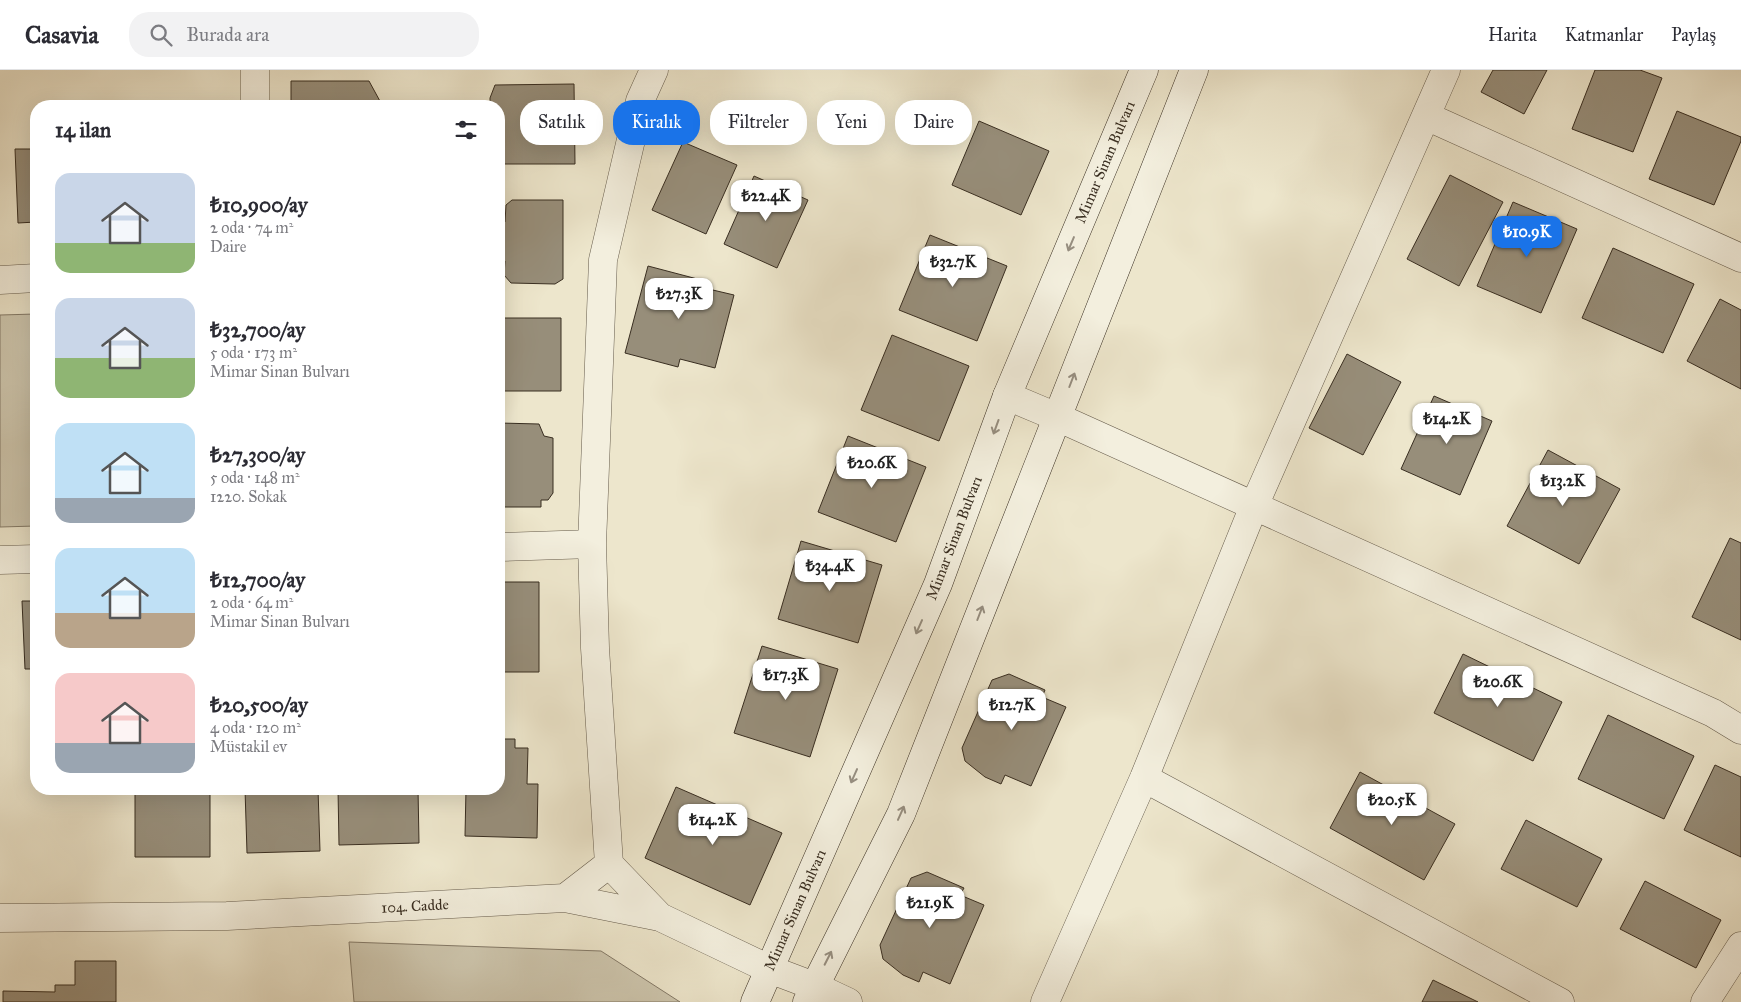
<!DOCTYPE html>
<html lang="tr">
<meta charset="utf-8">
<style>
:root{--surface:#fff;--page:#f2f2f3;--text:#2b2b33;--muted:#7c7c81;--line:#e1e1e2;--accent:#1a73e8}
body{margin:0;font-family:"IM FELL Great Primer",serif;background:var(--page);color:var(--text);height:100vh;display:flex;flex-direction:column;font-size:19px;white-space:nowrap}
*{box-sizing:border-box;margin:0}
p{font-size:16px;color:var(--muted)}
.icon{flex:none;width:28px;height:28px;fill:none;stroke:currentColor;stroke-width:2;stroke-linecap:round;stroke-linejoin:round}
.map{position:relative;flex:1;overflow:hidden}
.details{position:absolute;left:30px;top:30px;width:475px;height:695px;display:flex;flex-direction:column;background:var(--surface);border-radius:20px;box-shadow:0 5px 20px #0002}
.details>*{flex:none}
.top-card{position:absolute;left:520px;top:30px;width:475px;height:45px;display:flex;gap:10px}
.price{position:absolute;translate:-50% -42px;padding:0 11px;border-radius:10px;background:#fff;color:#222;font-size:16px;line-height:32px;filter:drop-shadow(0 1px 2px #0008)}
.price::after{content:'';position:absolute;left:50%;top:30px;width:15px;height:11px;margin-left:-8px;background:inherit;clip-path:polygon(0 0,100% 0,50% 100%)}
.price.active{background:var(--accent);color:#fff}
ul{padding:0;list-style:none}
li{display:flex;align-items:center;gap:15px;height:125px;padding:0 25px}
li span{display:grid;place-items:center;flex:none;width:140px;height:100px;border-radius:15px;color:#555}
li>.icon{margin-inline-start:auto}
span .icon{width:60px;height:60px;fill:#fffc;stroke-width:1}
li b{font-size:21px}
h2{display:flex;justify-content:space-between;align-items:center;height:60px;padding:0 25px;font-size:21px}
.tag{padding:0 18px;border-radius:20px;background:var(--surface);box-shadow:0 5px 20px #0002;font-size:18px;line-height:45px}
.tag.active{background:var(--accent);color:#fff}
header{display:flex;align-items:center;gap:30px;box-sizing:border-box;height:70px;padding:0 25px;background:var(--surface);border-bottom:1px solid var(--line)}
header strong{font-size:24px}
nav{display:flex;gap:28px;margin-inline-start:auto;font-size:18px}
.search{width:350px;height:45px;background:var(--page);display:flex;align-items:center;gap:12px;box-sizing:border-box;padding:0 18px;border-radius:20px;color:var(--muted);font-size:19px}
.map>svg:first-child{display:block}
.green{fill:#cec7af;stroke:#847a68}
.building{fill:#978e7a;stroke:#392e21}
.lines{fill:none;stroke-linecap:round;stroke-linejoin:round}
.street-casing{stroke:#665c4c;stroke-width:29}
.secondary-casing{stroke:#392e21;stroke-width:29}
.street{stroke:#f3efde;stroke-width:28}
.secondary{stroke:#f3efde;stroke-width:28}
.oneway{stroke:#968e80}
.labels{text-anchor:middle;stroke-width:4;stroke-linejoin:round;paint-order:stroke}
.street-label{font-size:15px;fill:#392e21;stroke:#f3efde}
</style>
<header>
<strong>Casavia</strong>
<div class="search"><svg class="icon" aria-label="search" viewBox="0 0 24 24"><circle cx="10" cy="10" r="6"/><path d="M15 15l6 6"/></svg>Burada ara</div>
<nav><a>Harita</a><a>Katmanlar</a><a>Paylaş</a></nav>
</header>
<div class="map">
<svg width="1741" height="932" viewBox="0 0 1741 932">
<rect width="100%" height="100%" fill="#ede6cc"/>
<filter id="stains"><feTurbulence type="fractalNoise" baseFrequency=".004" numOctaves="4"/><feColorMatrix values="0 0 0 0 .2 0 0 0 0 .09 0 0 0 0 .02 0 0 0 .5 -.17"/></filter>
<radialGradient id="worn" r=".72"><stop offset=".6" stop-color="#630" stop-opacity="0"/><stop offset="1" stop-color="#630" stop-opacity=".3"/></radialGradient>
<!-- green -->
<path class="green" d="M36 244V456L0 457V245Z
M349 872 601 881 680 932H354Z"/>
<!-- building -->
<path class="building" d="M1493 0H1547L1524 44 1481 22Z
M1595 0H1640L1662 8 1633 82 1572 59Z
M291 11H369L381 33V36H291Z
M574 14 575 94H499V36H490V28L495 15Z
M1677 41 1741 67V71L1714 135 1649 109Z
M979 51 1049 81 1021 145 952 115Z
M683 72 737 95 706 164 652 140Z
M15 79H36V152L18 153Z
M1450 105 1503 132 1459 216 1407 189Z
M754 106 808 130 777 198 724 174Z
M512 130H563V209L555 214 511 213 504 205 505 191H499V152H505L506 135Z
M1513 132 1577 159 1541 243 1477 216Z
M930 165 1007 196 977 271 899 240Z
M1613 178 1694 214 1663 283 1582 248Z
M648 196 705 211 700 217 734 225 715 298 680 289 678 297 625 283Z
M1720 229 1741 240V319L1687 291Z
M499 248H561V321H499Z
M892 265 969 296 939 371 861 340Z
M1347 284 1401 312 1363 385 1309 358Z
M1434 326 1492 351 1460 425 1401 399Z
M499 353 539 354 544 366 553 368V423L548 430H541V437H499Z
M848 366 926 397 896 472 818 442Z
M1548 380 1620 419 1579 494 1507 456Z
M1730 468 1741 473V570L1692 547Z
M801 471 882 495 858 573 778 549Z
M499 512H539V602H499Z
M22 531H36V599H25Z
M762 576 838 599 810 687 734 663Z
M1463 584 1562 632 1533 691 1434 643Z
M1009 604 1045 620 1042 627 1066 637 1031 716 1005 705 1001 714 985 707 965 691 962 678 992 610Z
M1608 645 1694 686 1664 749 1578 709Z
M499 669H515V678H528L527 714H538L537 768 465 766 466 719H499Z
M1715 695 1741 707V787L1684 760Z
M1360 702 1455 754 1424 810 1330 758Z
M676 717 782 763 750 835 645 788Z
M135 719H210V787H135Z
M245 719H318L320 781 247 783Z
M338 719H418L419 773 339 775Z
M1526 750 1602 789 1577 837 1501 799Z
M927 802 964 818 960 825 984 835 950 914 923 902 919 912 903 905 883 889 880 875 911 808Z
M1645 811 1721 850 1696 898 1620 859Z
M75 891H116V932H3V921L55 922V915H75Z
M1433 910 1478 932H1422Z"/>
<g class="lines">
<!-- street casing -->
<g class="street-casing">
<path id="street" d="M255 36V0
M1426 46 1741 188
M0 210 36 208
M1007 326 1057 347 1713 643 1741 660
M499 477 592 474
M0 490 36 489
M1144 708 1560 932
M609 794 595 578 592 474 603 190 640 31 654 0
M565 828 609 794 660 847
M0 848 227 846 565 828 660 847 769 899 814 916 848 932
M1045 932 1144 708 1254 436 1446 0
M1705 932 1741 876"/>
</g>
<!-- secondary casing -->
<g class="secondary-casing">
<path id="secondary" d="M755 932 938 514 1007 326 1144 0
M807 932 901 744 1194 0"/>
</g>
<!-- street -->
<use href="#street" class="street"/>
<!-- secondary -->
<use href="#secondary" class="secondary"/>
</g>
<!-- one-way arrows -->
<defs><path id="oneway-shaft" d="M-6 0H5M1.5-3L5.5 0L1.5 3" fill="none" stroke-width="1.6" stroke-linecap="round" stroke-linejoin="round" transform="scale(1.25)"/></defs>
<g class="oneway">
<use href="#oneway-shaft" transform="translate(1071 174) rotate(113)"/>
<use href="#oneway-shaft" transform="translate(1072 310) rotate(-69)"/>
<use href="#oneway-shaft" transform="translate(996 357) rotate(110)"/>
<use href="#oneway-shaft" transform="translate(980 543) rotate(-69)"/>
<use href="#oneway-shaft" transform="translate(919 557) rotate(114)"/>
<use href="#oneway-shaft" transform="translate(854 706) rotate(114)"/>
<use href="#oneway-shaft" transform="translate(901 743) rotate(-66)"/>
<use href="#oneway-shaft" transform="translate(828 888) rotate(-63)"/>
</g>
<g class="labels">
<!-- street labels -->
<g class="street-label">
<text transform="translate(1105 92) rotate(-67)" y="5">Mimar Sinan Bulvarı</text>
<text transform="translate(954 468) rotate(-69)" y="5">Mimar Sinan Bulvarı</text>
<text transform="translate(415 836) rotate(-3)" y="5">104. Cadde</text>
<text transform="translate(795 840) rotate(-66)" y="5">Mimar Sinan Bulvarı</text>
</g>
</g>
<rect width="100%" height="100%" filter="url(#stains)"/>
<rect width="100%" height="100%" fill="url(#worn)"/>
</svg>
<b class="price" style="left:766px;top:152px">₺22.4K</b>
<b class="price active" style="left:1527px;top:188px">₺10.9K</b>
<b class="price" style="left:953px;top:218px">₺32.7K</b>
<b class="price" style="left:679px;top:250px">₺27.3K</b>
<b class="price" style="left:1447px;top:375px">₺14.2K</b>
<b class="price" style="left:872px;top:419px">₺20.6K</b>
<b class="price" style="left:1563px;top:437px">₺13.2K</b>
<b class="price" style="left:830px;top:522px">₺34.4K</b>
<b class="price" style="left:786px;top:631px">₺17.3K</b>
<b class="price" style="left:1498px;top:638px">₺20.6K</b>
<b class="price" style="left:1012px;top:661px">₺12.7K</b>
<b class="price" style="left:1392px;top:756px">₺20.5K</b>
<b class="price" style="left:713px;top:776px">₺14.2K</b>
<b class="price" style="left:930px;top:859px">₺21.9K</b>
<div class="top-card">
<a class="tag">Satılık</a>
<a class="tag active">Kiralık</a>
<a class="tag">Filtreler</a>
<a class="tag">Yeni</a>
<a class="tag">Daire</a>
</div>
<section class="details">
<h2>14 ilan<svg class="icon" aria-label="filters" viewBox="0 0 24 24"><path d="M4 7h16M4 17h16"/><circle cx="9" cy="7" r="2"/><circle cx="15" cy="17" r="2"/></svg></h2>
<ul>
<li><span style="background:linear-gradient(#c9d6e8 70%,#8fb573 0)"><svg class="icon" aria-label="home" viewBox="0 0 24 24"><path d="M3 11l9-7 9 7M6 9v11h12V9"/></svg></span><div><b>₺10,900/ay</b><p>2 oda · 74 m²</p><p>Daire</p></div></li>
<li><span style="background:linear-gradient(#c9d6e8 60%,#8fb573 0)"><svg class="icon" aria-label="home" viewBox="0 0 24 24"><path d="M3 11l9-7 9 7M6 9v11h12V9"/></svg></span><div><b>₺32,700/ay</b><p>5 oda · 173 m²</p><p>Mimar Sinan Bulvarı</p></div></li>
<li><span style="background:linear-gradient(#bfe0f5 75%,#9aa5b1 0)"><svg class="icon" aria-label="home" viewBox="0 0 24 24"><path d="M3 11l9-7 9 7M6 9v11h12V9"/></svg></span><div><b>₺27,300/ay</b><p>5 oda · 148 m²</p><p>1220. Sokak</p></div></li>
<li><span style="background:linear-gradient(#bfe0f5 65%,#b9a48a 0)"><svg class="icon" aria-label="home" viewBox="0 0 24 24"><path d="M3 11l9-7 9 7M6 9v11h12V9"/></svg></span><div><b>₺12,700/ay</b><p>2 oda · 64 m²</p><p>Mimar Sinan Bulvarı</p></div></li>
<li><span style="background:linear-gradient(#f6c9c9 70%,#9aa5b1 0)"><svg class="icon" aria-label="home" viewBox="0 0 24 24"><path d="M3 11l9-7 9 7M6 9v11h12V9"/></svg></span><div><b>₺20,500/ay</b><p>4 oda · 120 m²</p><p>Müstakil ev</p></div></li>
</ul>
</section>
</div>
